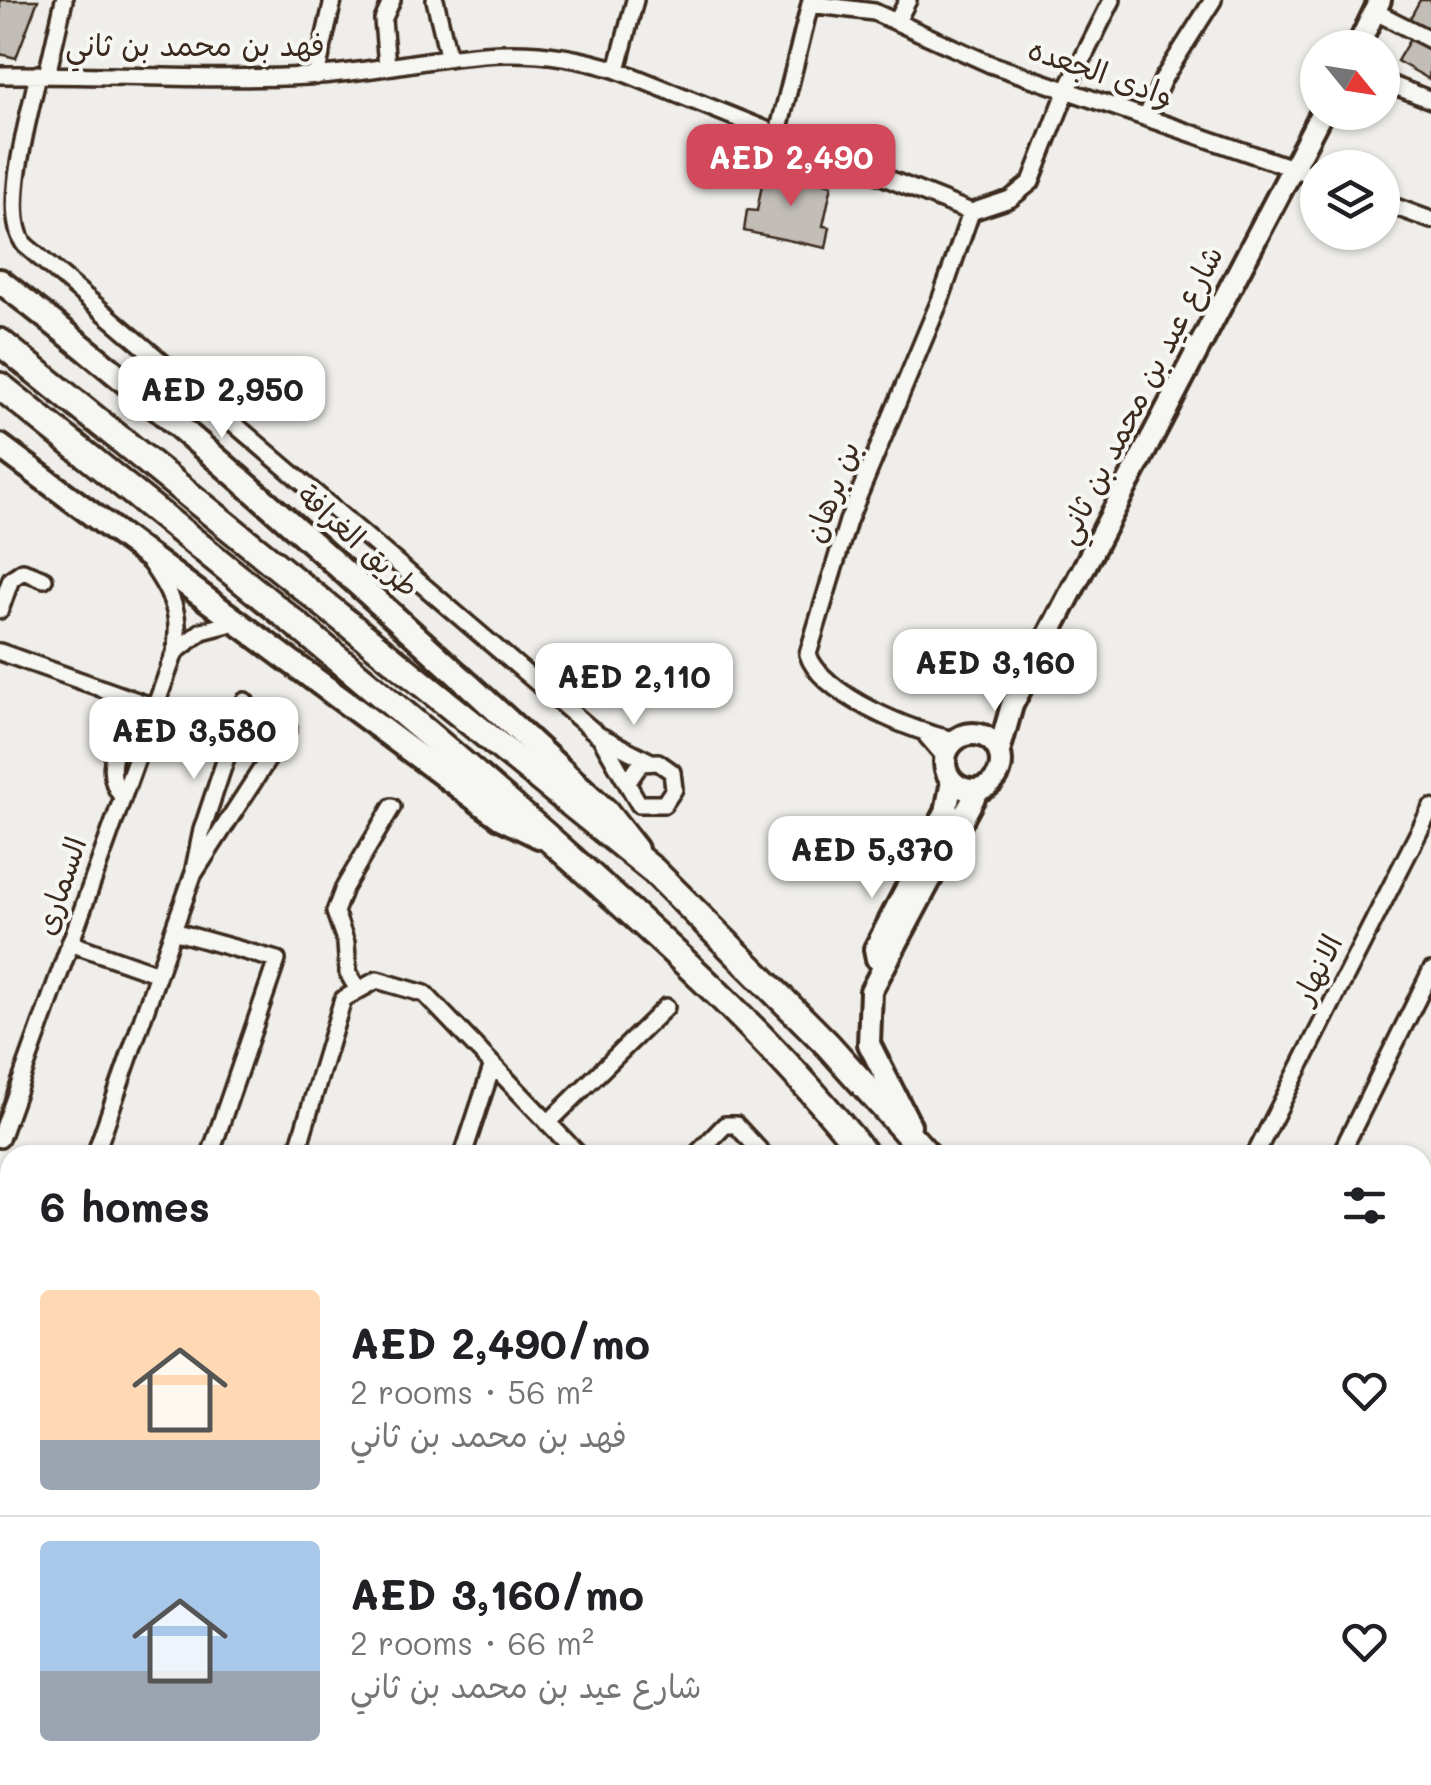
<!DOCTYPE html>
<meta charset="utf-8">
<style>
:root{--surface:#fff;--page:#f2f2f2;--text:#202124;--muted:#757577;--line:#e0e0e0;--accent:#d1495b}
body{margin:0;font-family:Mali,"Playpen Sans Arabic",sans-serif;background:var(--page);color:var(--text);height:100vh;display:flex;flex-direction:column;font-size:38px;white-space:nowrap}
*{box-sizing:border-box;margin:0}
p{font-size:32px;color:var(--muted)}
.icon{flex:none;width:55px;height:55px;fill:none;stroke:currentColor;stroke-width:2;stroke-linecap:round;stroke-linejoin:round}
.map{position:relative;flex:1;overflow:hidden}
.drawer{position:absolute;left:0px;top:1145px;width:1432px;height:640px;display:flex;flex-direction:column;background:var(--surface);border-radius:30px 30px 0 0;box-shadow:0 2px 8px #0004}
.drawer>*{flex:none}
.needle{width:65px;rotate:120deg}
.tools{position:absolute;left:1300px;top:30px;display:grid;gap:20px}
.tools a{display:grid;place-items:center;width:100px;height:100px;border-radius:50%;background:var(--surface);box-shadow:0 2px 8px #0004;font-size:50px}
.price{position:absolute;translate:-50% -85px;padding:0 22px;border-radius:20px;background:#fff;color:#222;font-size:32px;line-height:65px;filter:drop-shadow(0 2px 5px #0008)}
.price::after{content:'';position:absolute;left:50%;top:60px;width:30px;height:22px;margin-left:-15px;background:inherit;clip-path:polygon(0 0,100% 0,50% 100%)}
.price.active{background:var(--accent);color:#fff}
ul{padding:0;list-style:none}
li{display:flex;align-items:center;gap:30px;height:250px;padding:0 40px}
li+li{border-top:2px solid var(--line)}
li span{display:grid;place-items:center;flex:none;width:280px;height:200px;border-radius:10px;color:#555}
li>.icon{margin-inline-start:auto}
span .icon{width:120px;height:120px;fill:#fffc;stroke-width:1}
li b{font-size:42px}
h2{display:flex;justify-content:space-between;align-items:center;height:120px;padding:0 40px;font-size:42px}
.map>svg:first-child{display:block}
.built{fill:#e2dfdb}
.building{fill:#c2bdb7;stroke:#3b2a1e;stroke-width:2.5}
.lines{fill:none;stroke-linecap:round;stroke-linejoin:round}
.minor-casing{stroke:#3b2a1e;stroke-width:22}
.tertiary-casing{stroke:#3b2a1e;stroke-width:28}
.secondary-casing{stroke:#3b2a1e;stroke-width:30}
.trunk-casing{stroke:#3b2a1e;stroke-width:32}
.minor{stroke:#f6f6f2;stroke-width:15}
.tertiary{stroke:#f6f6f2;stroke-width:20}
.secondary{stroke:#f6f6f2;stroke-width:22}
.trunk{stroke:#f6f6f2;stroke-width:25}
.labels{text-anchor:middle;stroke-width:8;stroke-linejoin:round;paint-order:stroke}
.street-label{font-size:30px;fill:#3b2a1e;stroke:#f6f6f2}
</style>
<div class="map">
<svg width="1431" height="1785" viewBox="0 0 1431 1785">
<rect width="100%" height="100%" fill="#efeeea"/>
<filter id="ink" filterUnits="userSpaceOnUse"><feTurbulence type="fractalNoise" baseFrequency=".01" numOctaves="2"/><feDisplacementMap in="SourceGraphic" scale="20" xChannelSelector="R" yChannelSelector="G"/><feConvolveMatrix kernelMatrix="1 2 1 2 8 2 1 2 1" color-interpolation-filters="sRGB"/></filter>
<g filter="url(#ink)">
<!-- built -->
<path class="built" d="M1423 1701 1431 1735V1785H1304L1300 1775H1422Z
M772 1775H941L937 1785H768Z"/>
<!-- building -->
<path class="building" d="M0 0H38L16 58 0 54Z
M1420 0H1431V35L1407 24Z
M1410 39 1431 51 1429 79 1397 61Z
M765 168 832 185 823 226 830 227 826 248 744 231 747 210 757 211Z"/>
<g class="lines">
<!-- minor casing -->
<g class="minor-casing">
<path id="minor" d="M435 0 448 55
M810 4 874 12 990 64 1318 177
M1374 11 1431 40
M897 21 908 0
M387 66 383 20 392 0
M617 70 635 0
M38 74C30 115 0 212 25 245L598 735 649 761
M0 75C102 74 204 81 307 76 422 70 499 31 617 70L971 212 1010 199 1031 182 1067 90 1112 0
M47 75 64 0
M316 76 333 0
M1382 81 1431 100
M1146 118 1163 79 1213 0
M778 133 811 0
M1382 202 1431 220
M0 610 11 579 23 571 44 579
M0 652 154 707
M175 652 202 631 240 621
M927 736 945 757
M601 738 639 804H664L674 789 672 772 658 762 641 763 628 782
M956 740C916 734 820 694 808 654L848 521 941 298 971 212
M122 797C94 762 137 723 122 696
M194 869 202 830 245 701
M173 931 193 875 288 728
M70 943 155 973
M358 990 348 973 346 943 335 912 344 888 392 807
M548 1123 666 1007
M0 1139 175 652C182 615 172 594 151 564
M95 1155 173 931 277 960 210 1155
M296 1155 343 999 377 980 425 994 579 1155
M463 1155 492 1067
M696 1155 725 1125H736L764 1155
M1255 1155 1431 808
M1340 1155 1431 971
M1422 1236 1431 1217
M1422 1307 1431 1311
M0 1326 10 1328
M1422 1380 1431 1335
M0 1412 10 1405
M0 1554 10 1559
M1422 1630 1431 1661
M515 1775 545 1785
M1036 1775 1037 1785
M1174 1775 1178 1785
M253 1785 256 1775
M354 1785 357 1775
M379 1785 382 1775
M664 1785 667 1775
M749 1785 752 1775
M948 1785 952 1775"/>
</g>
<!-- tertiary casing -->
<g class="tertiary-casing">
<path id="tertiary" d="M1357 48 1380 0
M945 762a28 28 0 1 1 56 0a28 28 0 1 1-56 0Z
M999 752 1012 705 1322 112
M887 956 877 959 875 949 946 812 952 781
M910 1125 869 1044 871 991 978 790"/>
</g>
<!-- secondary casing -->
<g class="secondary-casing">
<path id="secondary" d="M0 281C212 445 408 629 606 811L636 849
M0 446 500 817 539 836"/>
</g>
<!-- trunk casing -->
<g class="trunk-casing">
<path id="trunk" d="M0 342 654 871 827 1044 927 1155
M0 386C187 536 376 685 555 844 665 942 774 1040 865 1155
M1221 1775 1224 1785
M1269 1775 1272 1785"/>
</g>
<!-- minor -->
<use href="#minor" class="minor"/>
<!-- tertiary -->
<use href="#tertiary" class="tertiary"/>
<!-- secondary -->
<use href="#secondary" class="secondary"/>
<!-- trunk -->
<use href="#trunk" class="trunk"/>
</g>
</g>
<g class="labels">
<!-- street labels -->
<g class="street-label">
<text x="195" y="56">فهد بن محمد بن ثاني</text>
<text transform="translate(1101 73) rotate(19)" y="10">وادى الجعده</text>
<text transform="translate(1140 395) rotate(-63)" y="10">شارع عيد بن محمد بن ثاني</text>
<text transform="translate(832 492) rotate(-69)" y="10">بن برهان</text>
<text transform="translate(358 541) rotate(42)" y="10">طريق الغرافة</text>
<text transform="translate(61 886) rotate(-71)" y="10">السمارى</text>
<text transform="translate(1318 969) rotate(-63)" y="10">الانهار</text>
</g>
</g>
</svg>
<div class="tools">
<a><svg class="needle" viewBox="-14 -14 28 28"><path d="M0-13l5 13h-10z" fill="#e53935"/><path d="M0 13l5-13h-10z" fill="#757577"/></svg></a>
<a><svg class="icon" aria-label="layers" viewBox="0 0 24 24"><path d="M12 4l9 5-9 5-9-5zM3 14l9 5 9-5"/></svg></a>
</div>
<b class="price active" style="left:791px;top:209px">AED 2,490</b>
<b class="price" style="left:222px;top:441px">AED 2,950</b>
<b class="price" style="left:995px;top:714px">AED 3,160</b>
<b class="price" style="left:634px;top:728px">AED 2,110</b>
<b class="price" style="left:194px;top:782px">AED 3,580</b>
<b class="price" style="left:872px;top:901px">AED 5,370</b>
<section class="drawer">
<h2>6 homes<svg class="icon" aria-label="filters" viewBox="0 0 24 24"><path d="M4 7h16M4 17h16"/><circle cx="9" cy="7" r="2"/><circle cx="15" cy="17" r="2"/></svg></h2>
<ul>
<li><span style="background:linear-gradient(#ffd9b3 75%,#9aa5b1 0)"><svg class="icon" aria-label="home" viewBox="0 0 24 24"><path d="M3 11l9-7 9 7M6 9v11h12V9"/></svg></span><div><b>AED 2,490/mo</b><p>2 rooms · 56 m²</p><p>فهد بن محمد بن ثاني</p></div><svg class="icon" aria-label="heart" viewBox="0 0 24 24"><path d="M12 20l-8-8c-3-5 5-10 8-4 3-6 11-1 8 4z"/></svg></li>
<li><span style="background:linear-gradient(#a9c7e8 65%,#9aa5b1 0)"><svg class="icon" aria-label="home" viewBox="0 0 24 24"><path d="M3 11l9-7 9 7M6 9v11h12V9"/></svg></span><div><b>AED 3,160/mo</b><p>2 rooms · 66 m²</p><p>شارع عيد بن محمد بن ثاني</p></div><svg class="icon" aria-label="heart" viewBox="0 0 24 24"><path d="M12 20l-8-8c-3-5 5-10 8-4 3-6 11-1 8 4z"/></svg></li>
</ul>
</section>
</div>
